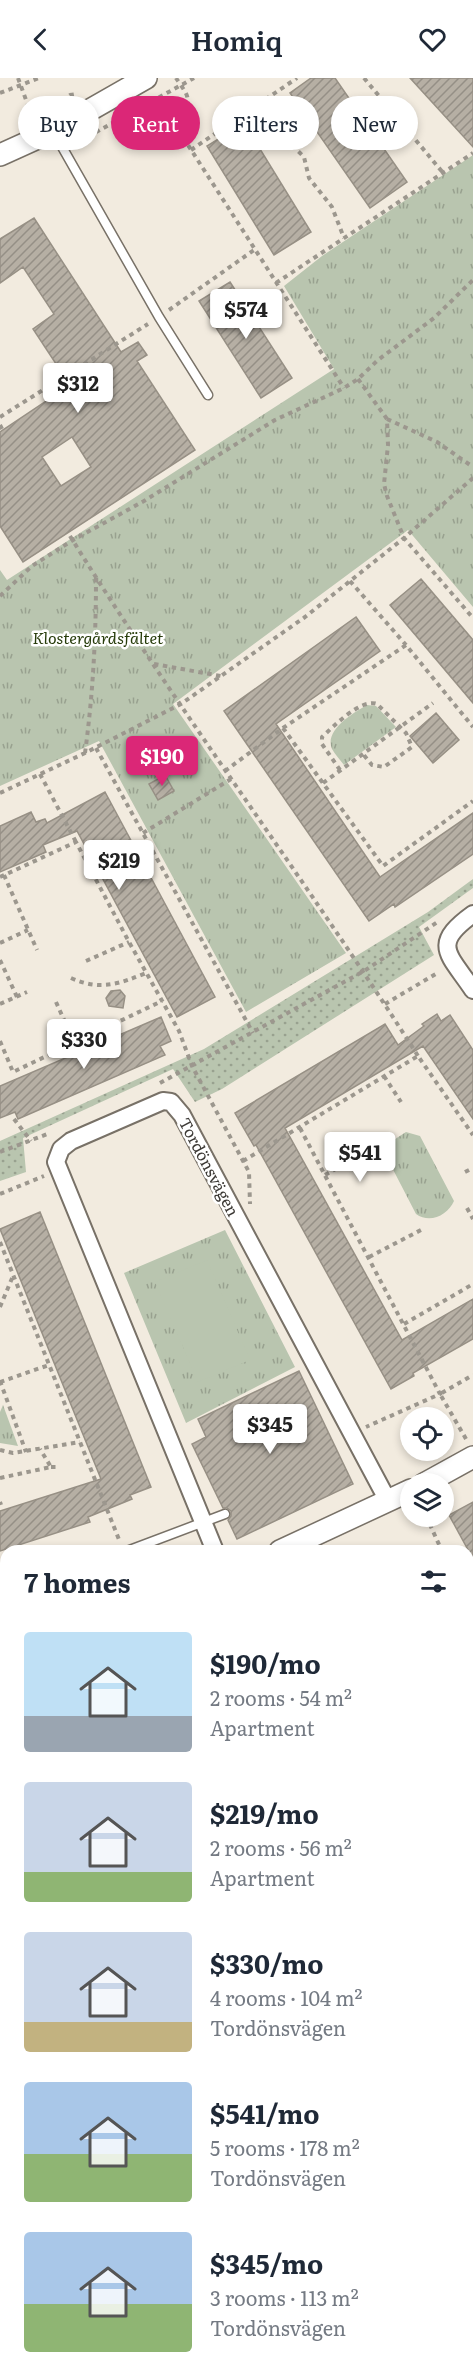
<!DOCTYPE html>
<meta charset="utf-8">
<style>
:root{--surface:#fff;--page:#f2f2f3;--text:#1f2937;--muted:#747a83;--accent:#db2777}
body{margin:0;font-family:Literata,serif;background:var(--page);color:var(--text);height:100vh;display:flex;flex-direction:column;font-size:22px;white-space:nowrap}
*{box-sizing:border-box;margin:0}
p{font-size:20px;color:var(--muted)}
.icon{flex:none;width:33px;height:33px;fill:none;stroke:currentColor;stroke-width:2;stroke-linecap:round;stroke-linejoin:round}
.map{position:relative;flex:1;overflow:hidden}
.panel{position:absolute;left:0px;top:1467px;width:474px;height:836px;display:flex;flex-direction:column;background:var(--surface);border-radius:18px 18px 0 0;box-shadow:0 3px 9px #0003}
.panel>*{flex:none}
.top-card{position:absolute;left:18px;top:18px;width:438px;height:54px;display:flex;gap:12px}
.buttons{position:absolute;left:400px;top:1329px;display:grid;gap:12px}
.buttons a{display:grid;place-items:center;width:54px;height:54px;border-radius:50%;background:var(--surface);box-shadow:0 3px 9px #0003;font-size:30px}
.price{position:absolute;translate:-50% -51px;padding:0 14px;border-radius:6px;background:#fff;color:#222;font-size:20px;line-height:39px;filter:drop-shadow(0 2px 3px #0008)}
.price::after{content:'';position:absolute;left:50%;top:36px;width:18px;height:14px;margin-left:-9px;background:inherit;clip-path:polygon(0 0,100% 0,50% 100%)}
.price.on{background:var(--accent);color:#fff}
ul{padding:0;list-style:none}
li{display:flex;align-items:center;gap:18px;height:150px;padding:0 24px}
li span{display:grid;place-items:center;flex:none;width:168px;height:120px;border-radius:6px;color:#555}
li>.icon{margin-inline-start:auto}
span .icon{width:72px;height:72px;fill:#fffc;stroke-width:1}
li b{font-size:26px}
h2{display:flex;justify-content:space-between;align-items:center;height:72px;padding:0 24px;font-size:26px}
.tag{padding:0 21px;border-radius:27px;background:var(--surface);box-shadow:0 3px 9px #0003;font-size:21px;line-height:54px}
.tag.on{background:var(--accent);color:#fff}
header{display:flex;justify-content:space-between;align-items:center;height:78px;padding:0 24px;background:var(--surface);font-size:27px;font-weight:600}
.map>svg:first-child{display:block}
.grass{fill:url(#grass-dots)}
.park{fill:url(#park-tufts)}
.pitch{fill:#b9c5af}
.building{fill:url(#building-hatch);stroke:#979085;stroke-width:1.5;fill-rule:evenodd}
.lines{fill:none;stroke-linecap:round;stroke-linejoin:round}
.service-casing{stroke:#787167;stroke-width:11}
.minor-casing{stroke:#787167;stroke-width:20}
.tertiary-casing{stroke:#787167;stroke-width:24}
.path{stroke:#9c978e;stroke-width:4;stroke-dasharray:4.5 4.5;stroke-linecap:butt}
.service{stroke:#fff;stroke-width:8}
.minor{stroke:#fff;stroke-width:16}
.tertiary{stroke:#fff;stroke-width:21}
.labels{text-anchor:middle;stroke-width:5;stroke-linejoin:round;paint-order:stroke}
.park-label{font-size:16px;font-style:italic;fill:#273c0b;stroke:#fff}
.street-label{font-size:16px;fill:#3c3935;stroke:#fff}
</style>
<header><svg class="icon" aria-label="back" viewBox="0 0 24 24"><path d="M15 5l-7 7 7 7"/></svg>Homiq<svg class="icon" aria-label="heart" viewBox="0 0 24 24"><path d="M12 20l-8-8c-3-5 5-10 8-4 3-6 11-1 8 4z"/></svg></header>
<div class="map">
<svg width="473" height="2302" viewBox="0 0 473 2302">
<defs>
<pattern id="grass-dots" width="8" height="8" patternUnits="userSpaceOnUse" patternTransform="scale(1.5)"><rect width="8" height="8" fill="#b9c5af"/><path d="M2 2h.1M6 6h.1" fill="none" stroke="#98a18f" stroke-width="1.8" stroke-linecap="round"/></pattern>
<pattern id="park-tufts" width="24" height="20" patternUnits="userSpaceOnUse" patternTransform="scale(1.5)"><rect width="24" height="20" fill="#b9c5af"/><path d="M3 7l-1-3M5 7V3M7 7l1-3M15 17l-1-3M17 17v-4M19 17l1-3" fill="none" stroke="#98a18f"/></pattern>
<pattern id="building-hatch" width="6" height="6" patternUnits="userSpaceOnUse" patternTransform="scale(1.5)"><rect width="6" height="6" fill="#b6afa4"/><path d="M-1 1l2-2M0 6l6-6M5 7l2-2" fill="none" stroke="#958f86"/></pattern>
</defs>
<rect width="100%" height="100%" fill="#f2ebdf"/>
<!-- grass -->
<path class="grass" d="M473 801V810L419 849 434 877 222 1011 195 1024 173 991 23 1060 26 1094 0 1103V1063L204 971 428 834Z"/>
<!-- park -->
<path class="park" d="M473 77V529L408 452 173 626 346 875 246 934 99 663 0 708V492L7 502 334 291 284 208 322 178Z
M367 627 376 628 396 649 344 687C340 682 335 676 332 671 324 652 353 635 367 627Z
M406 1054 420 1058 454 1123C448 1137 430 1146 416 1136L385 1076 389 1065Z
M225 1152 295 1289 186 1345 124 1195Z
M3 1327 18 1368 0 1365V1334Z"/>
<!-- pitch -->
<path class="pitch" d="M207 1182 250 1282 198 1304 155 1204Z"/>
<!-- building -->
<path class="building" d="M311 0H335L407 104 370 130 290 15Z
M410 0H473V69L442 35Z
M244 45 311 154 274 177 207 68Z
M34 140 121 274 138 264 147 277 137 283 195 372 23 484 0 448V354L70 307 33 251 54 236 23 189 0 205V161ZM72 359 91 389 61 408 42 379Z
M230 204 292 300 261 320 199 223Z
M421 501 473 562V625L390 527Z
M356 539 380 573 276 646 380 799 473 735V776L395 829 394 826 369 843 224 633Z
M436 635 459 662 433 685 410 658Z
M165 697 174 713 158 722 149 706Z
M105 714 215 919 177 939 77 753 43 767 46 774 0 794V748L31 734 36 744 45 741 47 745Z
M120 912 125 918 123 930 109 928 106 920 111 913Z
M437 936 441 943 450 937 473 972V1041L423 968 285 1050 402 1262 473 1221V1261L413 1295 414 1298 391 1311 256 1067 254 1068 235 1035 385 946 398 967 424 948 422 946Z
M161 939 171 963 160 968 165 977 18 1041 15 1034 0 1040V1008Z
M40 1134 151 1409 130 1417 132 1421 88 1439 90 1444 0 1473V1433L101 1401 0 1151Z
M299 1293 353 1406 237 1461 228 1442 231 1438V1433L227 1430H223L192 1366 206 1359 198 1341Z
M473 1424V1481L449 1437Z"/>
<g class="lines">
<!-- service casing -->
<g class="service-casing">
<path id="service" d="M53 53 159 239 208 317
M127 1473 225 1436
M0 1515 6 1513"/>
</g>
<!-- minor casing -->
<g class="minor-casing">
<path id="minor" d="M473 836C430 867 449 876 473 912
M215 1473 56 1084 61 1071 71 1063 163 1023 171 1024 182 1037 388 1423
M468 2097 473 2096
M0 2139 6 2138
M71 2296V2302
M234 2296V2302
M463 2296 464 2302"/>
</g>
<!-- tertiary casing -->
<g class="tertiary-casing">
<path id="tertiary" d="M0 77 53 53 146 0
M424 1406 473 1379
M280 1473 411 1412
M0 1576 6 1574"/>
</g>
<!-- path -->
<path class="path" d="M18 0 33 41
M176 0C179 5 185 12 187 18 192 36 175 41 188 67L344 310
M364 0 444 96
M0 15 39 0
M269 20 279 54 304 79 309 100 332 129 344 160
M55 28 70 17 76 16
M80 63 194 0
M191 72 297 0
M276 205 473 75
M169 232 254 172
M358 301 387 341 388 367 384 406 387 418 404 460 473 540
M0 339 148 246
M387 341 437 364 473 389
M0 347 2 351
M70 458C180 635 306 802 418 978
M350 503 406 567
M0 518 32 488 73 462 144 423 275 342 344 310 358 301 378 282 434 240 473 202
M154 586 221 598
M283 650 383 788 473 723
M96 670 253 955
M85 675C93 616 96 559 96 500
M340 692 322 666V659C334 648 361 620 377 626L406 655 412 669 384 689 372 687 363 676
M225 693 283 650 406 567 473 649
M40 696 76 764
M323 705 433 625
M0 715 85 675 181 626 305 539 404 460 473 400
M143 755 231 701
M4 797 37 872
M0 799 76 764 129 864 179 953 192 988 249 1094 250 1126
M0 865 28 852
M0 882 17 919
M86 883 129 864
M71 900C100 913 119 906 146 895
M56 924 74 964
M0 926 27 914
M385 926 439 894
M0 963 13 994 162 923
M384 998 401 1024
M160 1005 364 893 439 843
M14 1041 31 1063
M300 1050 440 1316 366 1349
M0 1074 50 1055
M243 1083 418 978 473 1057
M465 1094 473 1090
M325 1097 374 1069
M0 1116 44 1098
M467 1130 473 1141
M0 1164 120 1464
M369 1179 421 1152
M0 1229 13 1198
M404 1246 473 1206
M0 1303 26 1374
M0 1304 49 1287
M466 1361 440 1316 473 1297
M0 1372 13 1375 80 1364
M51 1389H57
M0 1400 51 1389 40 1371
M0 1424 1 1427
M426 1438 442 1473
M242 1473 247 1471
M468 1521 473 1519
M468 1531 473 1543
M468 1582 472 1588
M3 1661 6 1663
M468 1697H473
M468 1707 473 1705
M0 1726 6 1723
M468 1751 473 1750
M468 1834 473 1832
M0 1900H6
M158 2296V2302
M345 2296V2302"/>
<!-- service -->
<use href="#service" class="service"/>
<!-- minor -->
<use href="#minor" class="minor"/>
<!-- tertiary -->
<use href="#tertiary" class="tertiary"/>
</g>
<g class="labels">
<!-- park labels -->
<g class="park-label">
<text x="98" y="566">Klostergårdsfältet</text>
</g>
<!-- street labels -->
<g class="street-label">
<text transform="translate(209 1089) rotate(62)" y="6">Tordönsvägen</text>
</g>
</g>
</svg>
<div class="buttons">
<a><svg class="icon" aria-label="locate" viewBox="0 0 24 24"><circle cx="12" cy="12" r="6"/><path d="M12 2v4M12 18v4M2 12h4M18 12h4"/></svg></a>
<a><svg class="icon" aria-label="layers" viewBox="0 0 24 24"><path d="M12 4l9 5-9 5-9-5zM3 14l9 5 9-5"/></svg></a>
</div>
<b class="price" style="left:246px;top:262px">$574</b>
<b class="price" style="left:78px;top:336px">$312</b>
<b class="price on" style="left:162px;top:709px">$190</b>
<b class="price" style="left:119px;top:813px">$219</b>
<b class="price" style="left:84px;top:992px">$330</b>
<b class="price" style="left:360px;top:1105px">$541</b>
<b class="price" style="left:270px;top:1377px">$345</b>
<div class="top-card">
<a class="tag">Buy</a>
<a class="tag on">Rent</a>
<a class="tag">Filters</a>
<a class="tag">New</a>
</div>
<section class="panel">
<h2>7 homes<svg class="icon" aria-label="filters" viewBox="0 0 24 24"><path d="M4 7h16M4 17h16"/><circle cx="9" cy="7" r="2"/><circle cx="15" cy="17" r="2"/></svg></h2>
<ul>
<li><span style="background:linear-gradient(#bfe0f5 70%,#9aa5b1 0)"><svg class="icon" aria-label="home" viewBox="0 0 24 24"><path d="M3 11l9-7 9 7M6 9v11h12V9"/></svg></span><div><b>$190/mo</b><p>2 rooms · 54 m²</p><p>Apartment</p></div></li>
<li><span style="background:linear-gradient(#c9d6e8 75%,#8fb573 0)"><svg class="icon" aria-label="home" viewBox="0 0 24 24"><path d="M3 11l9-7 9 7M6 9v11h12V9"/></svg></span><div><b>$219/mo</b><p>2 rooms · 56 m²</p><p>Apartment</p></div></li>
<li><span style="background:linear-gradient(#c9d6e8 75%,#c2b280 0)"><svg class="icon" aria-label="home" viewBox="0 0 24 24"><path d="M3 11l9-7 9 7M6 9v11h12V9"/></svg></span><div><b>$330/mo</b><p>4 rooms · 104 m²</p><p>Tordönsvägen</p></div></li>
<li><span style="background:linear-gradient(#a9c7e8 60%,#8fb573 0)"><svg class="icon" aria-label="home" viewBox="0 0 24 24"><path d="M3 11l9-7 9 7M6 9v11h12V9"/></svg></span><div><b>$541/mo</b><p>5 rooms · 178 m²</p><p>Tordönsvägen</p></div></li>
<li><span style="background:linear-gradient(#a9c7e8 60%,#8fb573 0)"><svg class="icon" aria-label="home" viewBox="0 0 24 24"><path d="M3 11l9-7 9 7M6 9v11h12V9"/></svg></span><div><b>$345/mo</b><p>3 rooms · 113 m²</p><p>Tordönsvägen</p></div></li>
</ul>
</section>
</div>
